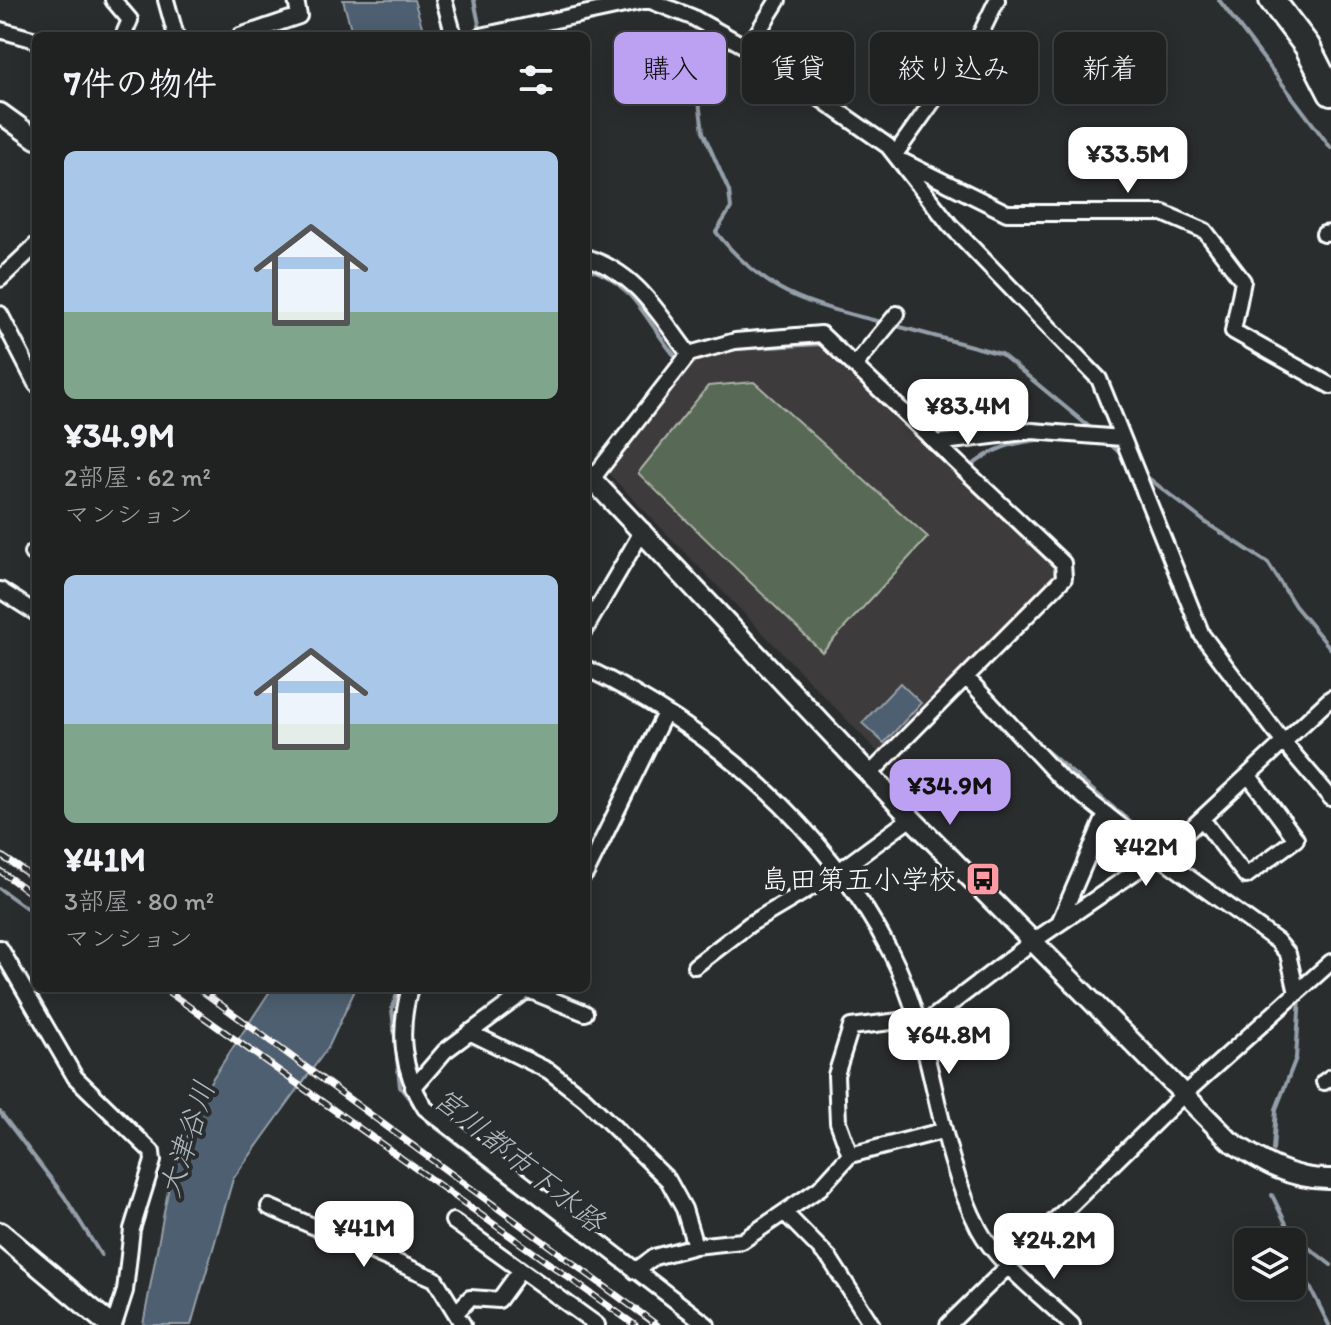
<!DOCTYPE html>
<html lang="ja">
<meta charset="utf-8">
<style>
:root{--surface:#202222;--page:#2d2f2f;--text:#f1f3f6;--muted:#a2a4a5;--line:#3d3f40;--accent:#bca0f2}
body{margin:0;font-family:Itim,"Klee One",sans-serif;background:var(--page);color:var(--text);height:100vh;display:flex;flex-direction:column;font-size:30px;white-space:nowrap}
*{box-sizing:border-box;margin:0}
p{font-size:26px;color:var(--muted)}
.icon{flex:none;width:44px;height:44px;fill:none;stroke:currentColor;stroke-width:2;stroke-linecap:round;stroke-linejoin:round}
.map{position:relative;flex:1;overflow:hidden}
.details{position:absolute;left:32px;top:32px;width:558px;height:960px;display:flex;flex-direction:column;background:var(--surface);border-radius:12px;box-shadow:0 4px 20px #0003,0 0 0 2px var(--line)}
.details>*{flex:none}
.hud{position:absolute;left:614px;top:32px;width:596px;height:72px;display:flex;gap:16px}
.controls{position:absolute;left:1234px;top:1228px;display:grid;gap:16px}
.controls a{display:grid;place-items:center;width:72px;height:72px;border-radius:12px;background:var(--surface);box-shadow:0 4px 20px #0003,0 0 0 2px var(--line);font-size:40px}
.price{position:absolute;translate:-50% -68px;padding:0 18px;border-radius:16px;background:#fff;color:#222;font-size:26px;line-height:52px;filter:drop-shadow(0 2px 4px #0008)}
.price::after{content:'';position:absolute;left:50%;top:48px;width:24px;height:18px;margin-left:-12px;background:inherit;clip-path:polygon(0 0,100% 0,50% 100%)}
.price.selected{background:var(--accent);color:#111}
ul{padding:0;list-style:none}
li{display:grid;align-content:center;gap:16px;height:424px;padding:0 32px}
li span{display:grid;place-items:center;height:248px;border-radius:12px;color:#555}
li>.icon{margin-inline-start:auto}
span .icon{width:144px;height:144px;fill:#fffc;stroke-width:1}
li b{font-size:34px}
h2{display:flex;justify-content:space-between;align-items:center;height:96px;padding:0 32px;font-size:34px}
.chip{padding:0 28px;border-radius:12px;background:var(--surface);box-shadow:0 4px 20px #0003,0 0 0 2px var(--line);font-size:28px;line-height:72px}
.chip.selected{background:var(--accent);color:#111}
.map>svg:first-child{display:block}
.built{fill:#3e3a3a}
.green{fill:#596a54;stroke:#acb4aa;stroke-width:2}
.water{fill:#4e5f70;stroke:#959fa9;stroke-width:2}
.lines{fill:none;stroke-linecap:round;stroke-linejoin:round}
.stream{stroke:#959fa9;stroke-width:4}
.minor-casing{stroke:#fff;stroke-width:20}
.tertiary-casing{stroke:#fff;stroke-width:24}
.secondary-casing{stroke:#fff;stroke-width:26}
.primary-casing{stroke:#fff;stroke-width:30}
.minor{stroke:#2a2d2e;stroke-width:14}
.tertiary{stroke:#2a2d2e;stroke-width:18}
.secondary{stroke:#2a2d2e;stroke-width:20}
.primary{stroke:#2a2d2e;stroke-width:24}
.rail-casing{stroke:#fff;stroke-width:7}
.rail{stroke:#2a2d2e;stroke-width:4;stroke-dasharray:12;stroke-linecap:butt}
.labels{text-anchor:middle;stroke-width:8;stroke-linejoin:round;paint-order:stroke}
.poi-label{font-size:28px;fill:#fff;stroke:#2a2d2e;text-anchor:end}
.water-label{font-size:30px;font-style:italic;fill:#afb7bf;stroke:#2a2d2e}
</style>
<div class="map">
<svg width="1331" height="1325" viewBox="0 0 1331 1325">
<rect width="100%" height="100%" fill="#2a2d2e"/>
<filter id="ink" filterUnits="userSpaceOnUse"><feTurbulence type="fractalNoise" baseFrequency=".0125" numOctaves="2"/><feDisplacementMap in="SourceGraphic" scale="16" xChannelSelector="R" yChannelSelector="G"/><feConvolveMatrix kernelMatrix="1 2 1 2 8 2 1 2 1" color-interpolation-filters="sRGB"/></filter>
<g filter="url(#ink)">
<!-- built -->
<path class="built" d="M820 341 1060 570 881 755 606 471 694 361 734 347Z"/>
<!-- green -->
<path class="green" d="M754 382 928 537 822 652 638 473 708 386Z"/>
<!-- water -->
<path class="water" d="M343 0H414L425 36H353Z
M900 683 921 703 884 743 862 723Z
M272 988H356L329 1046 233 1179 191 1325H143L170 1180 207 1087Z"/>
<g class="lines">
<!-- stream -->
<path class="stream" d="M474 0 481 34
M1219 0 1331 148
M668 34 685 58 698 94 703 132 729 191 731 208 716 232C767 296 809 304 885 323
M586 268C636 281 649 329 680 362
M893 325 1001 354 1093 430
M708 356 736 349 821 344 1056 568 1055 581
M1107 441 1124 457
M968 469C993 447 1014 442 1047 439
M1142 473 1205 522 1268 563 1295 606 1331 649
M1035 741 1163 850
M0 889 36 915
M1280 935 1292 949
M399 988 392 1009 400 1087 427 1121 695 1325
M0 1112 64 1196 101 1255
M1273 1150 1276 1109 1296 1058 1300 997
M1272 1195 1291 1234 1331 1265
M1300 1244 1299 1265 1329 1325"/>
<!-- minor casing -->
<g class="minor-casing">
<path id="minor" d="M113 0 130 20 123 36
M166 0 176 36
M444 0 454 36
M0 30 36 40
M240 36 299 16 296 0
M481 36 648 0 692 17 748 48 888 146 950 225 1099 379 1202 635 1284 743 1331 798
M748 48 778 0
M896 153 980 35 997 0
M904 162 1007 213H1163L1205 231 1243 281 1233 331 1331 386
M1324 234 1331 233
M586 257C638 274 657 312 689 354L735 341 821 334 1063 563 1064 578 870 774
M0 279 36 245
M0 314 36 384
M855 365 897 314
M936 443 1032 431 1122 438
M593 478 689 354
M32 553 36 555
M0 590 36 613
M586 628 643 530
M586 668C712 729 826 827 891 953 935 1039 934 1142 979 1229 996 1262 1045 1299 1072 1325
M966 677 1060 778 1159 856 1277 941 1288 954 1297 993
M1202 819 1246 876 1296 839 1249 776
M586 873 665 713
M1059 923 1106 814
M0 948 75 1077 152 1152 153 1161 132 1229 125 1291 114 1325
M695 966 750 924 839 871 911 818
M410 988C398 1031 401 1069 425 1108L707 1325
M528 990 585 1013
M919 1028 1032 942 1170 848 1331 698
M469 1032 549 1071 585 1099 668 1180 684 1209 695 1246
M1324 1082 1331 1077
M413 1088 445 1051 530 988
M850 1155 838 1122 836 1075 851 1027 915 1019
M269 1207 435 1279 463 1325
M785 1213 830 1259 872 1325
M453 1221 597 1325
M635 1271 654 1257 695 1246 742 1241 820 1188 850 1155 942 1131
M456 1313 470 1298 499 1300 520 1271
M948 1325 1183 1095 1331 962"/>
</g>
<!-- tertiary casing -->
<g class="tertiary-casing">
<path id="tertiary" d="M0 113 36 139
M586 473 911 818 1230 1141C1262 1162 1291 1180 1331 1179"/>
</g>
<!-- secondary casing -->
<g class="secondary-casing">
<path id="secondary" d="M0 1233 110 1325"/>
</g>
<!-- primary casing -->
<g class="primary-casing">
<path id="primary" d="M1272 0 1307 46 1331 93"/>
</g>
<!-- minor -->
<use href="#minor" class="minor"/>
<!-- tertiary -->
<use href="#tertiary" class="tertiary"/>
<!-- secondary -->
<use href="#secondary" class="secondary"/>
<!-- primary -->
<use href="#primary" class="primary"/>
<!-- rail casing -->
<g class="rail-casing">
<path id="rail" d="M0 855 36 879
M0 871 36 897
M163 988 635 1325
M198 988 657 1325"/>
</g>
<!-- rail -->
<use href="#rail" class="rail"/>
</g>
</g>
<!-- icons -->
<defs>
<g id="bus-square" transform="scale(1.8)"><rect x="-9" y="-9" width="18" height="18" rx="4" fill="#ff9aa2" stroke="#2a2d2e"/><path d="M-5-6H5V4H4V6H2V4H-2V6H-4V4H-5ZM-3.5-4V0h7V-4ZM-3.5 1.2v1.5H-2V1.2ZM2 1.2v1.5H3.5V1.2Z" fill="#111"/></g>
</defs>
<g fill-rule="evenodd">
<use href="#bus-square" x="983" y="879"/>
</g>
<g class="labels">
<!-- poi labels -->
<g class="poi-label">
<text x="957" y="889">島田第五小学校</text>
</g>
<!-- water labels -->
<g class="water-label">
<text transform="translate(187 1139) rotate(-72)" y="10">大津谷川</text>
<text transform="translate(519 1160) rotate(39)" y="10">宮川都市下水路</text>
</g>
</g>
</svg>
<div class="controls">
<a><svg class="icon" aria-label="layers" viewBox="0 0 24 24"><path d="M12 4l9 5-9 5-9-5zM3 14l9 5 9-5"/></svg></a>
</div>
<b class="price" style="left:1128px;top:195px">¥33.5M</b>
<b class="price" style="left:968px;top:447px">¥83.4M</b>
<b class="price selected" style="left:950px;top:827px">¥34.9M</b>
<b class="price" style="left:1146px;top:888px">¥42M</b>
<b class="price" style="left:949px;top:1076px">¥64.8M</b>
<b class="price" style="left:364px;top:1269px">¥41M</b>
<b class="price" style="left:1054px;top:1281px">¥24.2M</b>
<div class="hud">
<a class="chip selected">購入</a>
<a class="chip">賃貸</a>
<a class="chip">絞り込み</a>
<a class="chip">新着</a>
</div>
<section class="details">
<h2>7件の物件<svg class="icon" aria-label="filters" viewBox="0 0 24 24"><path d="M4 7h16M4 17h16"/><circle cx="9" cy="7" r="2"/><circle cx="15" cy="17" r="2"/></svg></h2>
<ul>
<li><span style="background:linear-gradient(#a9c7e8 65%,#7fa58c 0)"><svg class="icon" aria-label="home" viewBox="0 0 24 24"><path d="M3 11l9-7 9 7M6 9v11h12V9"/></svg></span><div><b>¥34.9M</b><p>2部屋 · 62 m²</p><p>マンション</p></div></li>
<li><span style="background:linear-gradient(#a9c7e8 60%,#7fa58c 0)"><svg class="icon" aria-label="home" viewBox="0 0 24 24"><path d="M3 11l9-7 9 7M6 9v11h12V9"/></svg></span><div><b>¥41M</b><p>3部屋 · 80 m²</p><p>マンション</p></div></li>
</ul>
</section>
</div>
